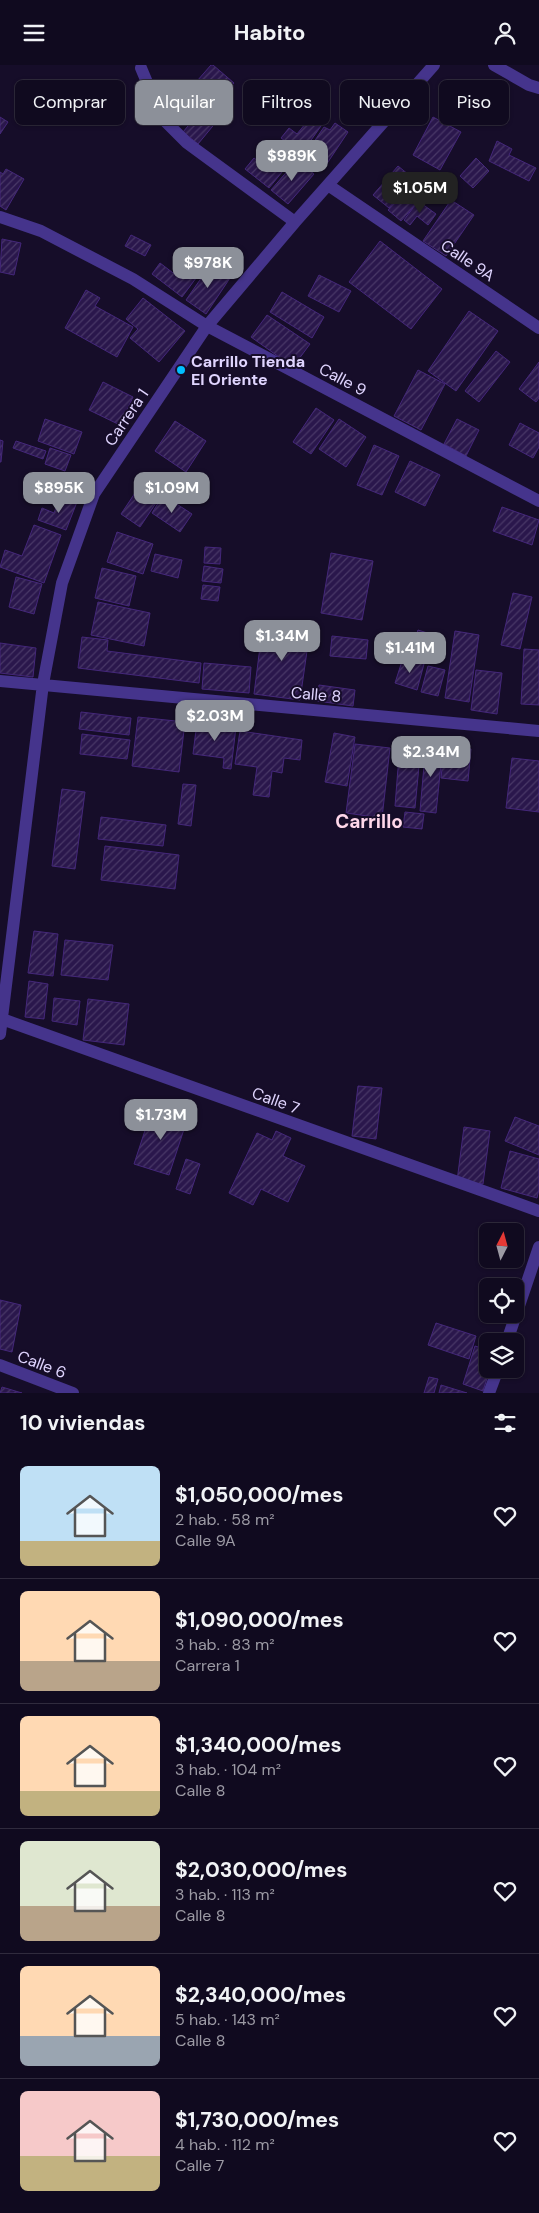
<!DOCTYPE html>
<html lang="es">
<meta charset="utf-8">
<style>
:root{--surface:#100a1f;--page:#191328;--text:#f1f3f6;--muted:#9c9aa4;--line:#302b3d;--accent:#8c9099}
body{margin:0;font-family:"DM Sans",sans-serif;background:var(--page);color:var(--text);height:100vh;display:flex;flex-direction:column;font-size:19px;white-space:nowrap}
*{box-sizing:border-box;margin:0}
p{font-size:16px;color:var(--muted)}
.icon{flex:none;width:28px;height:28px;fill:none;stroke:currentColor;stroke-width:2;stroke-linecap:round;stroke-linejoin:round}
.map{position:relative;height:1328px;overflow:hidden}
.side{display:flex;flex-direction:column;background:var(--surface);flex:1}
.side>*{flex:none}
.banner{position:absolute;left:15px;top:15px;width:510px;height:45px;display:flex;gap:10px}
.needle{width:32px;rotate:6deg}
.controls{position:absolute;left:479px;top:1158px;display:grid;gap:10px}
.controls a{display:grid;place-items:center;width:45px;height:45px;border-radius:8px;background:var(--surface);box-shadow:0 1px 4px #0004,0 0 0 1px var(--line);font-size:25px}
.price{position:absolute;translate:-50% -42px;padding:0 11px;border-radius:10px;background:var(--accent);color:#fff;font-size:16px;line-height:32px;filter:drop-shadow(0 1px 2px #0008)}
.price::after{content:'';position:absolute;left:50%;top:30px;width:15px;height:11px;margin-left:-8px;background:inherit;clip-path:polygon(0 0,100% 0,50% 100%)}
.price.selected{background:#222;color:#fff}
ul{padding:0;list-style:none}
li{display:flex;align-items:center;gap:15px;height:125px;padding:0 20px}
li+li{border-top:1px solid var(--line)}
li span{display:grid;place-items:center;flex:none;width:140px;height:100px;border-radius:8px;color:#555}
li>.icon{margin-inline-start:auto}
span .icon{width:60px;height:60px;fill:#fffc;stroke-width:1}
li b{font-size:21px}
h2{display:flex;justify-content:space-between;align-items:center;height:60px;padding:0 20px;font-size:21px}
.tag{padding:0 18px;border-radius:8px;background:var(--surface);box-shadow:0 1px 4px #0004,0 0 0 1px var(--line);font-size:18px;line-height:45px}
.tag.selected{background:var(--accent);color:#fff}
header{display:flex;justify-content:space-between;align-items:center;height:65px;padding:0 20px;background:var(--surface);font-size:22px;font-weight:700}
.map>svg:first-child{display:block}
.building{fill:url(#building-hatch);stroke:#44277a}
.lines{fill:none;stroke-linecap:round;stroke-linejoin:round}
.minor{stroke:#45348c;stroke-width:12}
.poi-dot{fill:#01beff;stroke:#160d29;stroke-width:2}
.labels{text-anchor:middle;stroke-width:4;stroke-linejoin:round;paint-order:stroke}
.street-label{font-size:16px;fill:#e0d5ff;stroke:#160d29}
.poi-label{font-size:16px;font-weight:bold;fill:#e0d5ff;stroke:#160d29;text-anchor:start}
.quarter-label{font-size:19px;font-weight:bold;fill:#ffd7ea;stroke:#160d29}
</style>
<header><svg class="icon" aria-label="menu" viewBox="0 0 24 24"><path d="M4 6h16M4 12h16M4 18h16"/></svg>Habito<svg class="icon" aria-label="person" viewBox="0 0 24 24"><circle cx="12" cy="8" r="4"/><path d="M4 21q1-7 8-7t8 7"/></svg></header>
<div class="map">
<svg width="539" height="1328" viewBox="0 0 539 1328">
<defs>
<pattern id="building-hatch" width="6" height="6" patternUnits="userSpaceOnUse" patternTransform="scale(1.25)"><rect width="6" height="6" fill="#2a174c"/><path d="M-1 1l2-2M0 6l6-6M5 7l2-2" fill="none" stroke="#493867"/></pattern>
</defs>
<rect width="100%" height="100%" fill="#160d29"/>
<!-- building -->
<path class="building" d="M211 0H213L234 18 218 35 197 16Z
M202 44 217 56 198 79 183 67Z
M0 52 8 57 0 69Z
M433 52 461 67 440 105 413 90Z
M310 53 321 61 302 88 281 73 289 63 297 69Z
M335 58 348 67 324 103 305 90 324 62 330 65Z
M497 76 512 84 509 90 536 103 529 116 489 96Z
M275 91 287 101 269 123 245 104 254 93 266 102Z
M476 93 489 106 473 123 460 111Z
M297 95 314 109 288 139 271 125Z
M398 101 414 114 389 143 373 130Z
M6 104 24 114 6 145 0 141V107L3 109Z
M414 116 426 127 401 156 388 145Z
M451 135 474 150 446 191 423 176Z
M418 136 436 149 428 160 417 151 410 160 404 155Z
M131 170 151 180 145 191 125 181Z
M2 174 21 178 14 210 0 207Z
M380 176 442 224 411 264 349 217Z
M196 194 205 201 182 232 152 209 160 198 181 214Z
M211 199 230 213 206 249 186 235Z
M319 210 351 226 339 247 308 231Z
M86 225 100 233 95 241 133 262 117 292 65 263Z
M282 227 324 252 312 273 270 247Z
M143 233 185 266 159 297 130 273 138 264 126 254Z
M469 246 498 266 456 326 428 306Z
M267 250 310 279 293 302 251 272Z
M496 286 510 297 479 337 465 326Z
M539 297V333L536 337 519 324Z
M418 305 445 319 421 365 394 351Z
M103 317 133 332 120 360 89 345Z
M316 343 334 355 311 389 293 377Z
M45 354 82 367 74 389 38 376Z
M339 354 366 372 346 402 319 384Z
M457 354 479 365 466 391 444 379Z
M175 356 206 376 186 407 155 386Z
M520 358 539 368V382L533 393 509 380Z
M0 375 3 376 1 397H0Z
M16 376 46 386 43 394 13 383Z
M374 380 399 391 382 430 357 420Z
M50 383 71 390 65 406 45 399Z
M410 396 440 410 425 441 395 427Z
M143 416 162 429 140 462 121 449Z
M163 430 192 449 180 467 152 448Z
M60 432 77 437 66 465 38 455 42 443 54 448Z
M502 442 539 455 532 480 493 466Z
M34 460 61 470 44 518 0 502 5 485 22 491Z
M117 467 153 479 143 509 107 497Z
M205 482 221 483 220 499 204 498Z
M331 488 373 496 362 555 321 548Z
M155 489 182 495 178 513 151 506Z
M204 501 223 504 221 518 202 516Z
M102 503 136 511 129 541 95 533Z
M16 512 42 519 34 549 9 542Z
M203 520 220 522 218 536 201 534Z
M513 528 532 532 520 584 501 580Z
M98 537 150 548 144 581 91 570Z
M263 558 310 565 300 635 254 629Z
M418 565 440 572 431 597 410 590Z
M455 566 479 570 469 637 445 633Z
M332 571 368 575 366 594 330 591Z
M82 572 108 575 107 586 201 598 199 618 78 603Z
M0 578 36 583 33 612 0 608Z
M524 584 539 585V640L521 639Z
M403 593 424 599 417 625 395 618Z
M204 598 251 602 249 628 202 624Z
M428 601 445 605 438 631 421 627Z
M476 605 502 608 497 649 471 645Z
M319 620 355 625 353 641 317 636Z
M81 647 131 653 129 670 79 664Z
M138 652 185 657 179 707 132 701Z
M197 657 236 662 231 704 223 703 224 693 193 689Z
M240 666 302 675 300 695 284 693 282 708 272 706 269 732 253 730 257 702 235 699Z
M334 668 355 672 347 721 325 717Z
M82 669 130 675 127 694 80 689Z
M400 678 421 680 415 743 395 741Z
M426 678 443 680 436 748 420 746Z
M355 679 390 683 382 753 346 748Z
M444 681 471 684 468 716 441 713Z
M512 693 539 696V747L506 743Z
M183 719 196 720 191 761 178 759Z
M62 724 85 727 75 804 52 801Z
M405 747 424 749 422 764 403 762Z
M101 752 166 760 163 781 98 774Z
M105 781 179 790 175 824 101 815Z
M34 866 58 869 53 911 28 908Z
M65 875 113 880 108 915 61 910Z
M29 916 48 919 44 954 25 952Z
M54 933 80 936 77 960 52 956Z
M88 934 129 939 124 980 83 975Z
M358 1021 382 1023 376 1074 352 1071Z
M153 1041 188 1052 169 1110 134 1099Z
M515 1052 539 1061V1090L505 1076Z
M464 1062 490 1066 483 1119 457 1116Z
M276 1066 291 1073 283 1091 305 1101 288 1137 261 1124 253 1140 229 1128 257 1068 272 1075Z
M510 1086 539 1094V1124L537 1133 501 1123Z
M186 1094 200 1099 190 1129 176 1124Z
M0 1235 21 1240 12 1287 0 1284Z
M436 1258 476 1271 469 1294 428 1280Z
M475 1281 488 1285V1304H490L483 1326 463 1319Z
M429 1312 438 1314 434 1328H424Z
M441 1320 467 1328H439Z
M2 1322 22 1328H0Z"/>
<g class="lines">
<!-- minor -->
<path class="minor" d="M494 0 529 20 539 23
M141 3 162 53 187 78 295 157
M328 120 539 263
M0 152 41 166 133 214 207 261 539 436
M0 616 539 666
M2 954 539 1146
M0 969 43 619 62 518 94 429 207 261 295 157 434 0
M507 1276 539 1182
M0 1300 73 1328
M489 1328 498 1304"/>
</g>
<!-- markers -->
<circle class="poi-dot" cx="181" cy="305" r="5"/>
<g class="labels">
<!-- street labels -->
<g class="street-label">
<text transform="translate(468 195) rotate(34)" y="6">Calle 9A</text>
<text transform="translate(343 314) rotate(28)" y="6">Calle 9</text>
<text transform="translate(126 352) rotate(-56)" y="6">Carrera 1</text>
<text transform="translate(316 629) rotate(5)" y="6">Calle 8</text>
<text transform="translate(276 1035) rotate(20)" y="6">Calle 7</text>
<text transform="translate(42 1299) rotate(21)" y="6">Calle 6</text>
</g>
<!-- poi labels -->
<g class="poi-label">
<text x="191" y="302">Carrillo Tienda<tspan x="191" dy="18">El Oriente</tspan></text>
</g>
<!-- quarter labels -->
<g class="quarter-label">
<text x="369" y="763">Carrillo</text>
</g>
</g>
</svg>
<div class="controls">
<a><svg class="needle" viewBox="-14 -14 28 28"><path d="M0-13l5 13h-10z" fill="#e53935"/><path d="M0 13l5-13h-10z" fill="#9c9aa4"/></svg></a>
<a><svg class="icon" aria-label="locate" viewBox="0 0 24 24"><circle cx="12" cy="12" r="6"/><path d="M12 2v4M12 18v4M2 12h4M18 12h4"/></svg></a>
<a><svg class="icon" aria-label="layers" viewBox="0 0 24 24"><path d="M12 4l9 5-9 5-9-5zM3 14l9 5 9-5"/></svg></a>
</div>
<b class="price" style="left:292px;top:117px">$989K</b>
<b class="price selected" style="left:420px;top:149px">$1.05M</b>
<b class="price" style="left:208px;top:224px">$978K</b>
<b class="price" style="left:59px;top:449px">$895K</b>
<b class="price" style="left:172px;top:449px">$1.09M</b>
<b class="price" style="left:282px;top:597px">$1.34M</b>
<b class="price" style="left:410px;top:609px">$1.41M</b>
<b class="price" style="left:215px;top:677px">$2.03M</b>
<b class="price" style="left:431px;top:713px">$2.34M</b>
<b class="price" style="left:161px;top:1076px">$1.73M</b>
<div class="banner">
<a class="tag">Comprar</a>
<a class="tag selected">Alquilar</a>
<a class="tag">Filtros</a>
<a class="tag">Nuevo</a>
<a class="tag">Piso</a>
</div>
</div>
<section class="side">
<h2>10 viviendas<svg class="icon" aria-label="filters" viewBox="0 0 24 24"><path d="M4 7h16M4 17h16"/><circle cx="9" cy="7" r="2"/><circle cx="15" cy="17" r="2"/></svg></h2>
<ul>
<li><span style="background:linear-gradient(#bfe0f5 75%,#c2b280 0)"><svg class="icon" aria-label="home" viewBox="0 0 24 24"><path d="M3 11l9-7 9 7M6 9v11h12V9"/></svg></span><div><b>$1,050,000/mes</b><p>2 hab. · 58 m²</p><p>Calle 9A</p></div><svg class="icon" aria-label="heart" viewBox="0 0 24 24"><path d="M12 20l-8-8c-3-5 5-10 8-4 3-6 11-1 8 4z"/></svg></li>
<li><span style="background:linear-gradient(#ffd9b3 70%,#b9a48a 0)"><svg class="icon" aria-label="home" viewBox="0 0 24 24"><path d="M3 11l9-7 9 7M6 9v11h12V9"/></svg></span><div><b>$1,090,000/mes</b><p>3 hab. · 83 m²</p><p>Carrera 1</p></div><svg class="icon" aria-label="heart" viewBox="0 0 24 24"><path d="M12 20l-8-8c-3-5 5-10 8-4 3-6 11-1 8 4z"/></svg></li>
<li><span style="background:linear-gradient(#ffd9b3 75%,#c2b280 0)"><svg class="icon" aria-label="home" viewBox="0 0 24 24"><path d="M3 11l9-7 9 7M6 9v11h12V9"/></svg></span><div><b>$1,340,000/mes</b><p>3 hab. · 104 m²</p><p>Calle 8</p></div><svg class="icon" aria-label="heart" viewBox="0 0 24 24"><path d="M12 20l-8-8c-3-5 5-10 8-4 3-6 11-1 8 4z"/></svg></li>
<li><span style="background:linear-gradient(#dfe7d0 65%,#b9a48a 0)"><svg class="icon" aria-label="home" viewBox="0 0 24 24"><path d="M3 11l9-7 9 7M6 9v11h12V9"/></svg></span><div><b>$2,030,000/mes</b><p>3 hab. · 113 m²</p><p>Calle 8</p></div><svg class="icon" aria-label="heart" viewBox="0 0 24 24"><path d="M12 20l-8-8c-3-5 5-10 8-4 3-6 11-1 8 4z"/></svg></li>
<li><span style="background:linear-gradient(#ffd9b3 70%,#9aa5b1 0)"><svg class="icon" aria-label="home" viewBox="0 0 24 24"><path d="M3 11l9-7 9 7M6 9v11h12V9"/></svg></span><div><b>$2,340,000/mes</b><p>5 hab. · 143 m²</p><p>Calle 8</p></div><svg class="icon" aria-label="heart" viewBox="0 0 24 24"><path d="M12 20l-8-8c-3-5 5-10 8-4 3-6 11-1 8 4z"/></svg></li>
<li><span style="background:linear-gradient(#f6c9c9 65%,#c2b280 0)"><svg class="icon" aria-label="home" viewBox="0 0 24 24"><path d="M3 11l9-7 9 7M6 9v11h12V9"/></svg></span><div><b>$1,730,000/mes</b><p>4 hab. · 112 m²</p><p>Calle 7</p></div><svg class="icon" aria-label="heart" viewBox="0 0 24 24"><path d="M12 20l-8-8c-3-5 5-10 8-4 3-6 11-1 8 4z"/></svg></li>
</ul>
</section>
